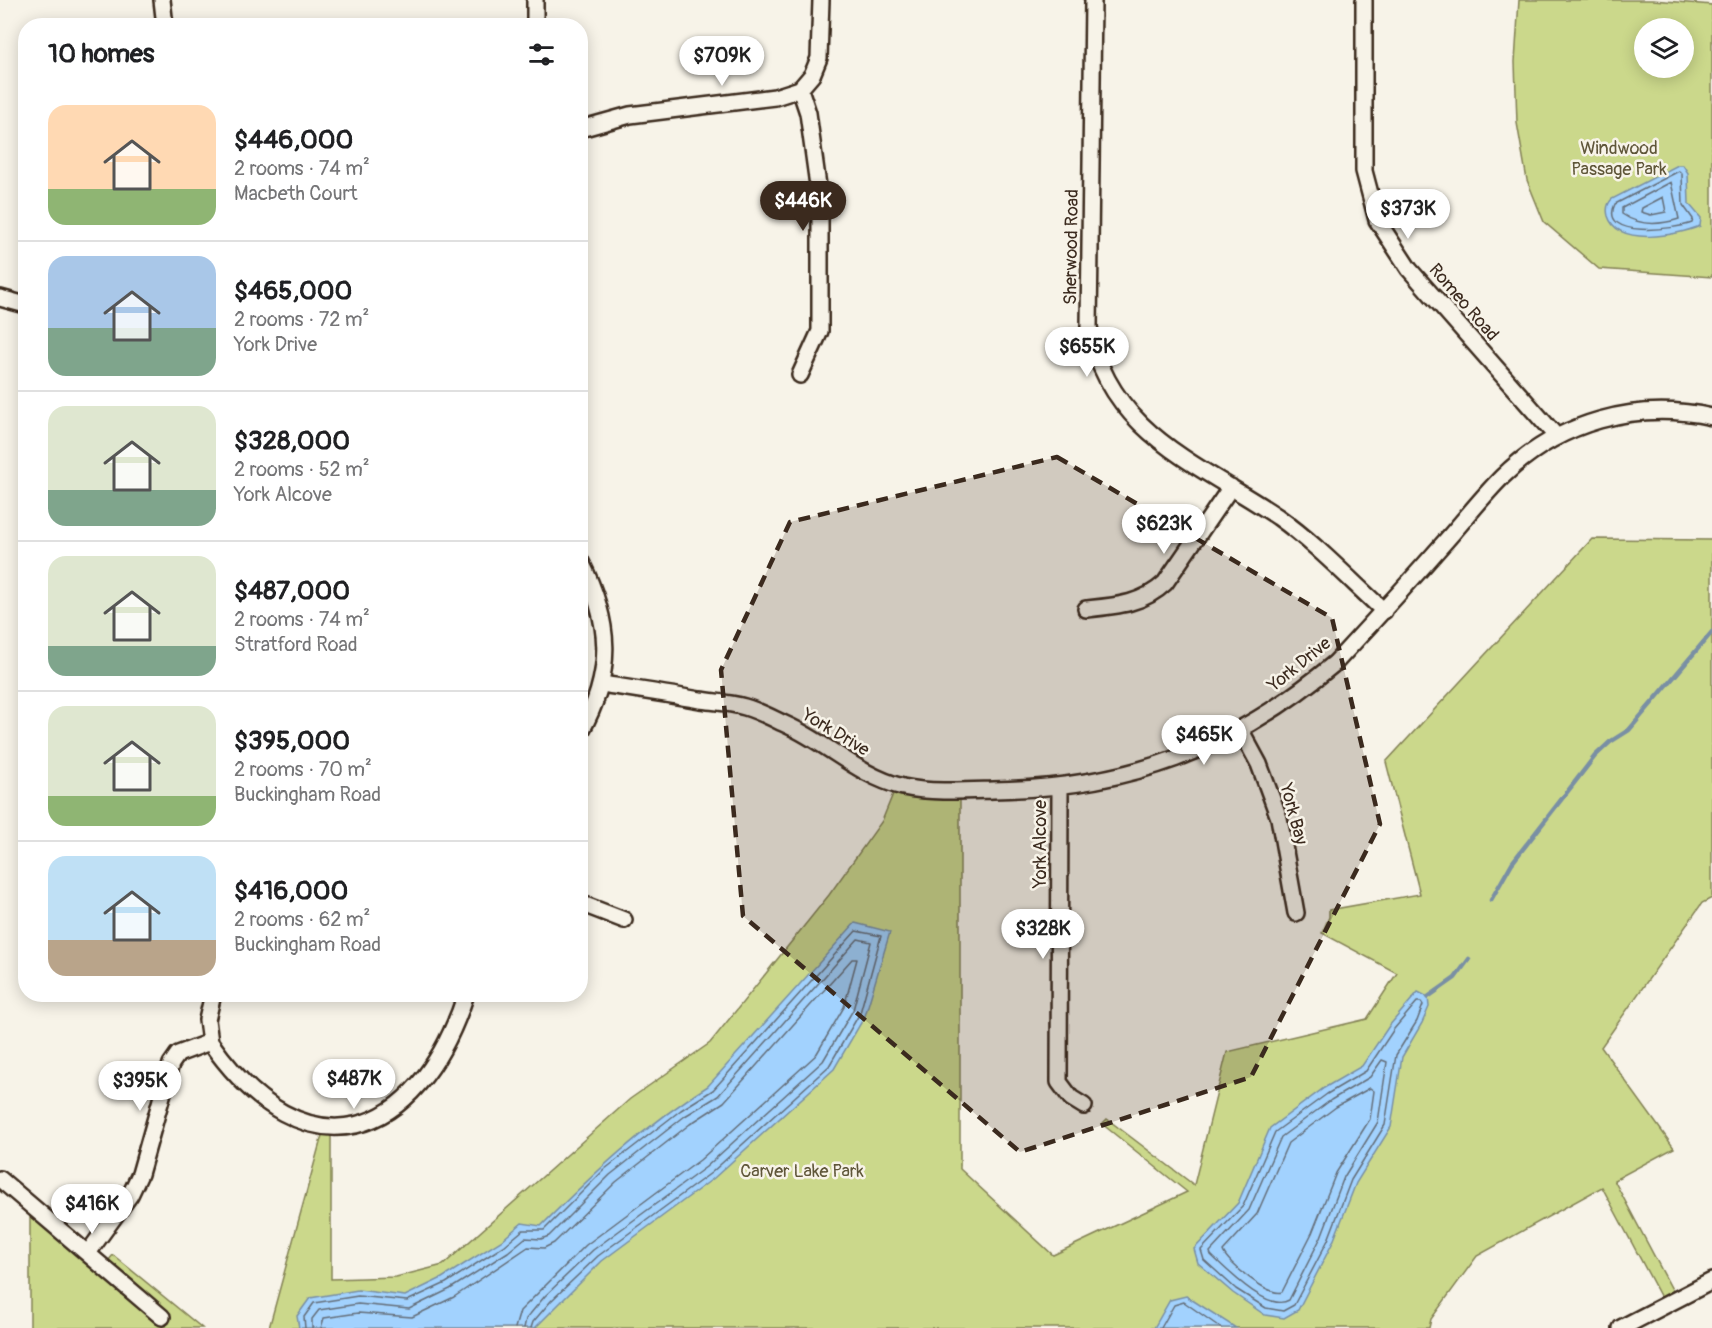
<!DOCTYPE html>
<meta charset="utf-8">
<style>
:root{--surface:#fff;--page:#f6f6f6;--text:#202124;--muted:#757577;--line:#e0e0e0;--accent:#3b2a1e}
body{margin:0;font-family:Pangolin,sans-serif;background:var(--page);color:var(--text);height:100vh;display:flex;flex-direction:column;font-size:22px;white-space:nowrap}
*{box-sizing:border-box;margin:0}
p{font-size:20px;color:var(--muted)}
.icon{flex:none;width:33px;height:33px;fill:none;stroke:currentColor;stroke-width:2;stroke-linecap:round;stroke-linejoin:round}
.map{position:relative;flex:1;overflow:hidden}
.panel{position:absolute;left:18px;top:18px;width:570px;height:984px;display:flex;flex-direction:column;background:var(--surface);border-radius:24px;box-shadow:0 3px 15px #0003}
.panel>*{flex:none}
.buttons{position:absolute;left:1634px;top:18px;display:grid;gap:12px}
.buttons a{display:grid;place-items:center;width:60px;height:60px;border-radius:50%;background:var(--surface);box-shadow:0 3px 15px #0003;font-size:30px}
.price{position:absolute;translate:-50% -51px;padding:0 14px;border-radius:21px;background:#fff;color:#222;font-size:20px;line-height:39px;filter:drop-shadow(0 2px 3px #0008)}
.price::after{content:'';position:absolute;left:50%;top:36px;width:18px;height:14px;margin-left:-9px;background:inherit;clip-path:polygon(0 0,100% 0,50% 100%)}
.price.current{background:var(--accent);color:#fff}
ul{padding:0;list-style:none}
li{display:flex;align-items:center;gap:18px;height:150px;padding:0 30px}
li+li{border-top:2px solid var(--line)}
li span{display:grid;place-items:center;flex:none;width:168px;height:120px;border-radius:18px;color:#555}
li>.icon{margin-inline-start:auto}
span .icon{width:72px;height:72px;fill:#fffc;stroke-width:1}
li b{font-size:26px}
h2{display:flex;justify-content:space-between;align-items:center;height:72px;padding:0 30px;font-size:26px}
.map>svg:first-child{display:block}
.green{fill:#cbd88b;stroke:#838154;stroke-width:1.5;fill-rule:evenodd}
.water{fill:#a2d2fe;stroke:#798fa4;stroke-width:1.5}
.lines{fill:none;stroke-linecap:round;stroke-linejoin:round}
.shore{stroke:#646d78;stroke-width:1.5}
.stream{stroke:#798fa4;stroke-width:4.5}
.minor-casing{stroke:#3b2a1e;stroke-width:20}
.minor{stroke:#f7f3e8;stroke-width:15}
.marked{fill:#3b2a1e;fill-opacity:0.2;stroke:#3b2a1e;stroke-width:4.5;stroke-dasharray:12 8;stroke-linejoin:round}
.labels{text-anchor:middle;stroke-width:5;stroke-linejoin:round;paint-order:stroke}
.park-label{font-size:18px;fill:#5f5639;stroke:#f7f3e8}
.street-label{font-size:18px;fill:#3b2a1e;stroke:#f7f3e8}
</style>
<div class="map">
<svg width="1712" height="1328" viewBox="0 0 1712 1328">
<rect width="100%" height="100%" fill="#f7f3e8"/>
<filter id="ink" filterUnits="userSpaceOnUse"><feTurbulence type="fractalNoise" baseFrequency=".0167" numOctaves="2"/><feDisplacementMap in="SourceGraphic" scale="12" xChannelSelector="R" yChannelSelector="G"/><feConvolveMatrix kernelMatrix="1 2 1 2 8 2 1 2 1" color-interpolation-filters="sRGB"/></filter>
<g filter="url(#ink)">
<!-- green -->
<path class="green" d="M1519 0H1653L1712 5V277L1599 269 1544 222 1527 180 1517 123 1515 62ZM1644 28H1683V68H1644Z
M1592 539 1712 540V898L1702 903 1601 1047 1674 1148 1614 1180 1677 1299 1665 1305 1602 1187 1477 1256 1431 1319 1429 1328H269L324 1128H331V1279L396 1277 443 1265 630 1099 710 1043 829 895 882 821 897 784 960 791V1169L1053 1255 1187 1192 1102 1124 1107 1119 1194 1185 1227 1052 1367 1019 1397 973 1322 933 1329 917V910L1420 894 1386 762Z
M30 1204 104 1266 113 1255 202 1328H30Z"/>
<!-- water -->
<path class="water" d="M1678 165H1683L1688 173 1689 204 1701 218 1700 226C1678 235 1618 248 1608 216 1606 209 1607 204 1612 199Z
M855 923 890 932 865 1016 834 1069 714 1178 602 1261 535 1328H299L297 1316 310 1298 358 1290 405 1296 442 1278 501 1241 522 1223 541 1226C593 1174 645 1125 708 1086Z
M1418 992 1428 997 1429 1007 1422 1023 1402 1057 1391 1127 1356 1183 1333 1242 1298 1310 1284 1318 1265 1315 1233 1293 1198 1263 1194 1249 1238 1203 1270 1128 1324 1088 1362 1066 1389 1026Z
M1186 1296 1236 1328H1154L1170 1300Z"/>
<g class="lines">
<!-- shore -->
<path class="shore" d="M1679 171 1682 174 1683 205 1693 219 1692 223C1676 229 1598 240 1615 204Z
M1671 182 1679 219C1660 225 1639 226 1622 214V208Z
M1663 197 1666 212 1651 215 1641 212 1642 208Z
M1417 1002H1421L1423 1005 1417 1021 1396 1055 1385 1125 1351 1180 1328 1240 1294 1305 1283 1311 1266 1308 1236 1289 1204 1260 1201 1250 1243 1206 1275 1132 1327 1094 1366 1071 1394 1029Z
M1382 1060 1387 1062 1378 1122 1344 1177 1321 1237 1289 1300C1268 1313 1226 1269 1211 1255L1210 1252 1249 1210 1281 1137 1331 1100 1370 1077Z
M1370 1088 1374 1091 1370 1119 1336 1173 1312 1233 1282 1292C1270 1297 1227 1263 1223 1251L1257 1214 1288 1143 1336 1107Z
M305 1328 304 1317 314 1303 358 1296 407 1301 446 1283 504 1246 523 1230H544L605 1169 681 1110 713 1090 856 931 881 936 860 1013 829 1066 711 1173 598 1256 551 1301 533 1322 531 1328
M312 1328V1319L319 1310 358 1304 409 1309 450 1289 508 1252 525 1238 541 1239 549 1236 610 1175 685 1116 718 1096 858 939 871 942 853 1010 823 1061 706 1167 593 1250 545 1296 526 1319 524 1328
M321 1328 324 1318 358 1313 412 1317 454 1297 528 1247 544 1248 554 1243 616 1182 690 1124 724 1102 852 959H857L844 1007 816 1055 700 1160 586 1245 520 1311 515 1328
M1161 1328 1174 1305 1184 1302 1221 1328"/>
<!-- stream -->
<path class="stream" d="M1491 900 1512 863 1595 756 1610 742 1629 730 1712 632
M1428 997 1455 978 1469 959"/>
<!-- minor casing -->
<g class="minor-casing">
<path id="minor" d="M162 0 165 26
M1093 0 1089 327C1109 433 1198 463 1278 517 1316 544 1349 579 1384 611
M1364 0V171L1377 220 1409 269 1556 436
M535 26V0
M800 89 808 113 820 200V331L800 375
M580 129 630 115 775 97 800 89 812 75 819 58 821 0
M0 298 26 305
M580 560C611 621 615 672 580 733
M1086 609C1116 606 1143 604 1165 583L1231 487
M602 684C634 689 667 694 700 700 715 702 731 703 745 707 759 711 774 719 787 725 827 743 859 776 903 787 932 793 964 791 993 790 1127 788 1232 750 1335 663 1371 624 1407 585 1442 545 1462 523 1481 498 1502 477 1558 422 1636 400 1712 417
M1240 729 1259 764 1279 818 1296 913
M1060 787 1059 1082 1071 1098 1084 1106
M580 903 624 920
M210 1042C305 1178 418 1143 466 994
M0 1179 162 1317
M88 1253 130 1195 140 1174 171 1064 178 1054 210 1042 207 1020 213 994
M1621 1328 1712 1281"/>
</g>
<!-- minor -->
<use href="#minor" class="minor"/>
</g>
</g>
<!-- marked area -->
<path class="marked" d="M1057 457 1332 618 1380 824 1251 1077 1020 1152 743 916 721 670 790 522Z"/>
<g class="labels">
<!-- park labels -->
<g class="park-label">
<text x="1619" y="154">Windwood<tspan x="1619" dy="21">Passage Park</tspan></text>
<text x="802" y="1177">Carver Lake Park</text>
</g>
<!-- street labels -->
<g class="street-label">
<text transform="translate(1071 247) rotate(-89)" y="6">Sherwood Road</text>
<text transform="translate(1464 302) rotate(49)" y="6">Romeo Road</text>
<text transform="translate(1299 664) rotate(-39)" y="6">York Drive</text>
<text transform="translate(836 732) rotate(31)" y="6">York Drive</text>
<text transform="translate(1294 814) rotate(75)" y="6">York Bay</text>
<text transform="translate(1040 844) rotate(-90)" y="6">York Alcove</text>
</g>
</g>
</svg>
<div class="buttons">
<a><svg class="icon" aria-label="layers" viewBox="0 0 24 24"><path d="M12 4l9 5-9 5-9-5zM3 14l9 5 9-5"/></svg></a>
</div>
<b class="price" style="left:722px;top:87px">$709K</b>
<b class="price current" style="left:803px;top:232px">$446K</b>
<b class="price" style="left:1408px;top:240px">$373K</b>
<b class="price" style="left:1087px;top:378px">$655K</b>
<b class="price" style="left:1164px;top:555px">$623K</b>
<b class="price" style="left:1204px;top:766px">$465K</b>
<b class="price" style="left:1043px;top:960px">$328K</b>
<b class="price" style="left:354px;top:1110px">$487K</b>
<b class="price" style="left:140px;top:1112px">$395K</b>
<b class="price" style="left:92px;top:1235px">$416K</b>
<section class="panel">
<h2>10 homes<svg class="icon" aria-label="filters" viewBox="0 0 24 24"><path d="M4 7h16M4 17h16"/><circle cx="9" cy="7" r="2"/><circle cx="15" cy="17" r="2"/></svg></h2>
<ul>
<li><span style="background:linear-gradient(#ffd9b3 70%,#8fb573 0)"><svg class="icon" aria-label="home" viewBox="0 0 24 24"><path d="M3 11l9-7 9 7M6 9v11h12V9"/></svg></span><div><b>$446,000</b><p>2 rooms · 74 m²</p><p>Macbeth Court</p></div></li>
<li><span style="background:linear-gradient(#a9c7e8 60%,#7fa58c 0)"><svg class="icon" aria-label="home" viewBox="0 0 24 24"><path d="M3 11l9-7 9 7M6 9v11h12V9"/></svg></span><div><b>$465,000</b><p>2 rooms · 72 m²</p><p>York Drive</p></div></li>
<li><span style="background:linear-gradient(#dfe7d0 70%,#7fa58c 0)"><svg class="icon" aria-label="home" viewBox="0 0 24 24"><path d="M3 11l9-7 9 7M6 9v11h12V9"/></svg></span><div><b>$328,000</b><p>2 rooms · 52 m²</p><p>York Alcove</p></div></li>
<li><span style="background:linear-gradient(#dfe7d0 75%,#7fa58c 0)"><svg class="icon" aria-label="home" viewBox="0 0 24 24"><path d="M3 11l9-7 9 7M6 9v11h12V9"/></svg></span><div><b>$487,000</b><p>2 rooms · 74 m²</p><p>Stratford Road</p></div></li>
<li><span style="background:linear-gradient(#dfe7d0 75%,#8fb573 0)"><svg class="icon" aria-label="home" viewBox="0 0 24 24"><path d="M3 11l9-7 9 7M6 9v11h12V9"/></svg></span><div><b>$395,000</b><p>2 rooms · 70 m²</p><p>Buckingham Road</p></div></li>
<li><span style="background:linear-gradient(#bfe0f5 70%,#b9a48a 0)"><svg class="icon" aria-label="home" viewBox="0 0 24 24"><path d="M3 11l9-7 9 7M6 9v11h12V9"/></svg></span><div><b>$416,000</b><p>2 rooms · 62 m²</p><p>Buckingham Road</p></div></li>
</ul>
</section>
</div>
